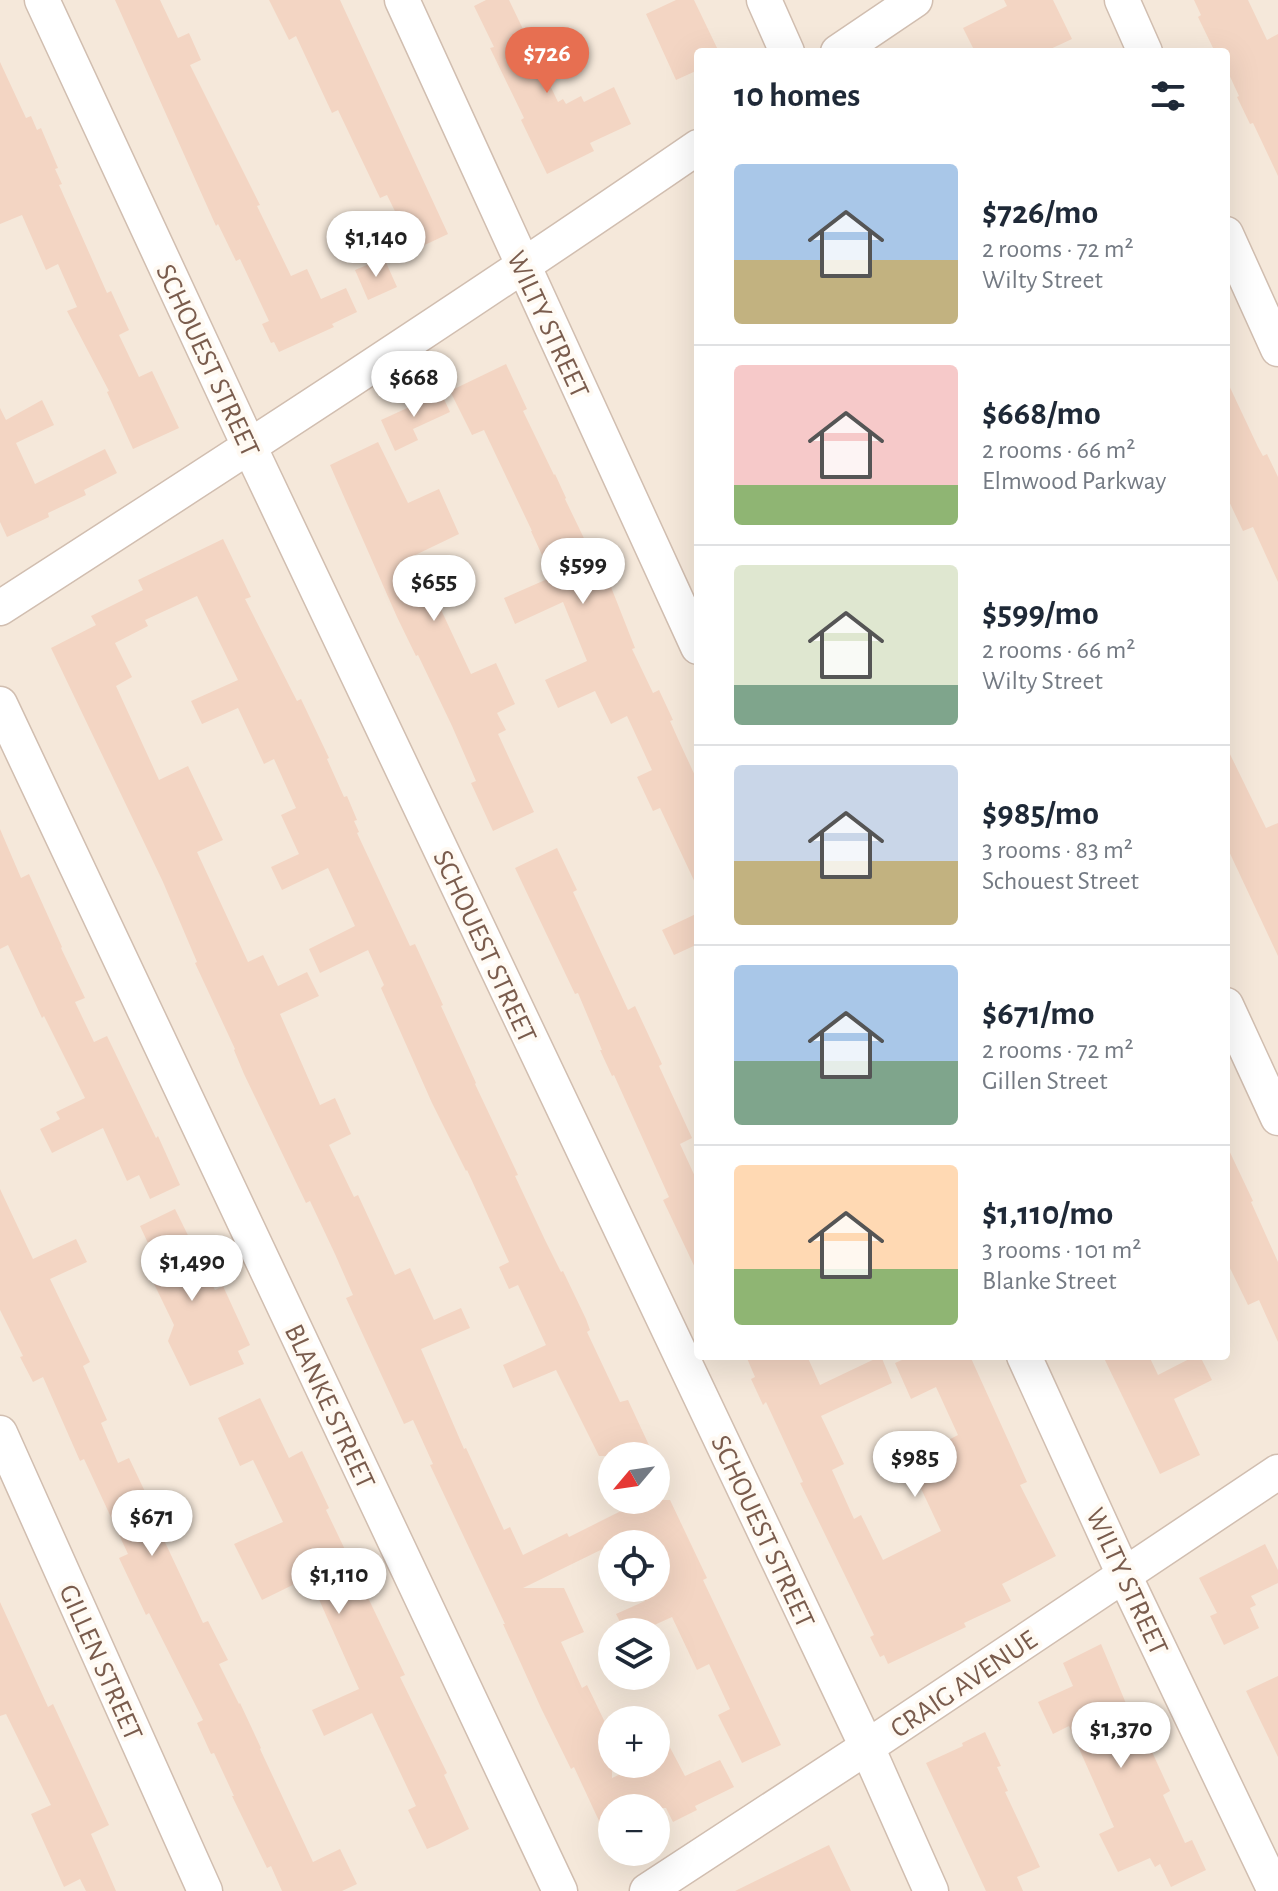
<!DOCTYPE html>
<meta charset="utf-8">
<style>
:root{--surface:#fff;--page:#f2f2f3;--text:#1f2937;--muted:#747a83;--line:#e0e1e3;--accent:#e76f51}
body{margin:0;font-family:"Alegreya Sans",sans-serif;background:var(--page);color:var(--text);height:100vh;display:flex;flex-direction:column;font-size:30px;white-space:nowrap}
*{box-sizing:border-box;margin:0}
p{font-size:26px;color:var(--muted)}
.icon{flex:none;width:44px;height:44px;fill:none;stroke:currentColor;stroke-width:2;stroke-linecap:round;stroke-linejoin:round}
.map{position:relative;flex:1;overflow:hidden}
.sheet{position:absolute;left:694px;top:48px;width:536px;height:1312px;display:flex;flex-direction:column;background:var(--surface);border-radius:8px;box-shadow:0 8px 32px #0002}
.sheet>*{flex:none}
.needle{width:52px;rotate:241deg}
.fabs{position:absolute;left:598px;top:1442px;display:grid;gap:16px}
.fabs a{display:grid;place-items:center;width:72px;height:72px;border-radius:50%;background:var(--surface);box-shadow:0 8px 32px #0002;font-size:40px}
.price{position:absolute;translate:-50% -68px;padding:0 18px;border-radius:28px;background:#fff;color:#222;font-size:26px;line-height:52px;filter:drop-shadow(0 2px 4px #0008)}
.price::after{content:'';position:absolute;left:50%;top:48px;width:24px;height:18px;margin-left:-12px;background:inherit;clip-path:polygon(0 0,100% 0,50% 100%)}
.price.on{background:var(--accent);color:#fff}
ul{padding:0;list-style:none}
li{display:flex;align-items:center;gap:24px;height:200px;padding:0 40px}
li+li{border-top:2px solid var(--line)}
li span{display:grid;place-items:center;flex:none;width:224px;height:160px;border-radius:8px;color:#555}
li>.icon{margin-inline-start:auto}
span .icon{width:96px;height:96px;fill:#fffc;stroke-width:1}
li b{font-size:34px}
h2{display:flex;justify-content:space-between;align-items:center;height:96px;padding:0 40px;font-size:34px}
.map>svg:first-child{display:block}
.residential{fill:#f5e8da;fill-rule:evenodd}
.building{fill:#f3d5c3}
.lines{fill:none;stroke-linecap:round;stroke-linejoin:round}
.street-casing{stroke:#d1beb0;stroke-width:37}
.street{stroke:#fff;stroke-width:34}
.labels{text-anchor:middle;stroke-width:8;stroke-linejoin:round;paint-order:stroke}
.street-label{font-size:28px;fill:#7a5c4d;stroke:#fffaf3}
</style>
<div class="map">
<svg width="1278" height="1891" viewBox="0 0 1278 1891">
<rect width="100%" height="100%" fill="#fdf6ec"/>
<!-- residential -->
<path class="residential" d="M0 0H1278V1891H0ZM698 52H1226V1356H698ZM612 1456H656V1500H612ZM612 1544H656V1588H612ZM612 1632H656V1676H612ZM612 1720H656V1764H612ZM612 1808H656V1852H612Z"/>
<!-- building -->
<path class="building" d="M115 0H160L178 38 189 33 201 60 190 65 260 205 257 206 291 276 307 269 321 299 346 288 357 312 332 324 334 327 279 352 274 342 271 343 262 324 269 321 240 259 236 261 218 224 216 226Z
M269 0H340L448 234 414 250 387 195 380 198 338 110 332 113 296 36 289 40Z
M486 0H509L558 102 563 99 566 104 581 96 584 102 614 87 631 124 590 143 594 151 547 174 521 120 524 118 490 48 494 47 474 6Z
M676 0H694L719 52H698V70L676 80 646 14Z
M1004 0H1053L1072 39 1044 52H975L963 28 1007 6Z
M1194 0H1248L1267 40 1278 34V176L1253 123 1250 124 1237 97 1239 96 1226 68V52H1219L1217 49 1214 50 1198 17 1201 15Z
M0 62 26 118 31 116 37 130 41 128 58 168 55 169 62 184 59 185 107 293 111 291 129 330 119 335 139 377 152 371 179 428 133 449 107 392 109 391 67 311 77 307 58 264 46 270 22 215 0 224Z
M384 258 397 287 368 300 355 270Z
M506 364 527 409 523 411 554 475 555 474 566 498 565 499 608 588 611 587 635 648 632 649 653 693 659 690 673 720 670 721 678 739 698 782V889L660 808 653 811 637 777 652 770 627 716 611 724 595 691 558 708 545 680 587 661 563 602 515 624 504 598 552 577 531 531H532L484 430 472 435 450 391Z
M1226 379 1258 447 1263 456 1267 454 1278 477V582L1253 527 1243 531 1226 495Z
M439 388 450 412 413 429 418 440 395 451 381 420 416 404 414 399Z
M42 400 54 425 16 443 35 484 105 449 117 473 84 490 86 495 48 513 49 517 7 537 0 522V408L6 420Z
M378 442 408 503 439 489 459 534 407 559 427 603 436 599 471 674 496 663 515 704 497 713 506 730 498 734 534 812 493 831 471 783 476 781 452 726 418 655 416 656 397 617 330 465Z
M223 539 251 597 245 599 297 701 301 699 329 758 327 759 344 797 347 796 357 820 354 821 359 832 357 833 410 946 415 944 443 1005 441 1006 476 1083 475 1084 518 1175 515 1176 545 1240 561 1272 563 1271 586 1319 590 1330 587 1332 620 1402 628 1400 654 1456H599L556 1370 513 1388 503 1365 546 1345 518 1285 509 1289 499 1267 509 1262 467 1170 466 1171 432 1103 381 988 384 985 368 950 320 973 309 949 355 926 328 868 282 890 271 867 299 854 281 815 296 808 274 759 264 764 238 708 202 724 191 701 238 680 197 596 145 620 148 626 115 643 132 677 116 686 159 780 188 766 223 840 197 852 248 962 263 955 278 986 307 972 319 996 280 1014 320 1105 335 1098 351 1134 329 1145 354 1197 358 1195 395 1275 410 1268 434 1320 461 1308 470 1328 421 1349 464 1449 466 1448 504 1530 510 1527 523 1555 567 1533 569 1537 621 1511 616 1500H670L707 1578 703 1580 781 1745 742 1763 718 1715 730 1709 709 1664 697 1670 672 1617 639 1632H625L616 1614 645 1601 639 1588H657L656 1544H620L619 1541 523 1588H564L584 1632 561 1642 582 1688 587 1685 612 1737V1778L642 1764H656V1721L685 1776 720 1760 734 1787 695 1806 697 1810 673 1822 666 1808H612V1849L574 1767 571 1769 541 1708 503 1624H505L430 1465 433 1464 413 1420 404 1424 346 1298 353 1295 335 1254 310 1201 306 1203 244 1074 234 1050 235 1049 195 963 197 962 163 882 51 648 96 625 91 616 143 590 138 580Z
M1226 746 1266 828 1278 823V956L1226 845Z
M0 829 21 878 29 874 62 947 61 948 85 998 75 1002 94 1042 107 1036 156 1138 158 1136 180 1185 150 1199 139 1175 127 1181 103 1128 52 1153 40 1129 60 1119 56 1112 85 1098 44 1016 42 1018 8 945 0 949Z
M557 848 577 890 573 892 628 1010 635 1006 662 1064 659 1066 692 1138 680 1144 698 1183V1274L663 1200 669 1197 614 1075 612 1076 600 1050H602L578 993 575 994 515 868Z
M698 913V944L674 955 662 930Z
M1226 1144 1253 1201 1251 1202 1278 1262V1342L1259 1300 1248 1305 1226 1260Z
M0 1189 33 1259 76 1239 87 1262 50 1279 90 1362 83 1366 107 1420 101 1423 118 1463 129 1458 158 1519 155 1521 203 1623 208 1621 228 1660 219 1664 239 1704 240 1703 261 1748 260 1749 313 1862 340 1849 357 1884 342 1891H282L271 1866 267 1868 232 1796H234L214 1753 211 1754 197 1723 203 1720 149 1613 146 1615 119 1558 128 1554 84 1459 80 1461 43 1377 33 1382 20 1357 23 1356 0 1310Z
M175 1209 215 1290 223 1286 250 1345 238 1351 244 1364 190 1386 168 1341 174 1325 143 1261 154 1256 140 1226Z
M746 1356H807L820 1385 881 1356 892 1383 821 1416 844 1464 832 1470 854 1519 861 1515 883 1560 941 1531 908 1461 958 1435 936 1387 911 1399 895 1363 911 1356H970L1027 1482 1020 1485 1056 1556 1002 1584 1011 1601 964 1623 966 1627 888 1664 884 1655 880 1657 870 1637 874 1635 800 1483 803 1482 766 1402 763 1405 751 1379 755 1377Z
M1103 1356H1149L1158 1375 1195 1356H1200L1212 1380 1174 1399 1200 1455 1160 1474Z
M260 1398 289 1458 302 1451 329 1508 326 1510 405 1675 400 1677 447 1773 444 1775 469 1829 437 1845 427 1849 408 1810 416 1806 372 1713 324 1736 312 1710 359 1689 309 1577 262 1600 234 1544 283 1522 253 1460 240 1466 218 1418Z
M1265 1544 1278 1570V1583L1251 1596 1256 1605 1250 1608 1259 1628 1224 1645 1210 1616 1217 1613 1199 1578Z
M0 1602 48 1707 53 1704 109 1825 91 1834 116 1891H86L80 1879 64 1887 31 1814 51 1805 6 1714 0 1716Z
M1101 1644 1138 1732 1142 1730 1170 1791 1163 1795 1185 1843 1192 1840 1206 1870 1171 1887 1160 1864 1155 1867 1150 1858 1118 1872 1099 1834 1114 1827 1069 1726 1053 1734 1038 1702 1073 1686 1063 1663Z
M1278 1676V1757L1246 1691Z
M985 1732 1001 1766 997 1767 1008 1791 1005 1792 1040 1867 1017 1877 1023 1891H986L926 1763 963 1746 962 1743Z
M829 1845 851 1891H735Z"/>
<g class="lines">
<!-- street casing -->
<g class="street-casing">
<path id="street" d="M42 0 250 448 867 1747 931 1891
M402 0 698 647
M764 0 787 52
M1122 0 1145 52
M838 52 915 0
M1226 234 1278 349
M0 608C234 457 468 305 698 147
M0 704 560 1891
M1226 1005 1278 1118
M1024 1356 1124 1575 1275 1891
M0 1433 205 1891
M647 1891 867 1747 1278 1472"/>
</g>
<!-- street -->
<use href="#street" class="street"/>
</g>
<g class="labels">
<!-- street labels -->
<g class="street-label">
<text transform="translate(549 324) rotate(65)" y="10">WILTY STREET</text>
<text transform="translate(209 360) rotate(65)" y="10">SCHOUEST STREET</text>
<text transform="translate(486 946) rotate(65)" y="10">SCHOUEST STREET</text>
<text transform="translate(331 1406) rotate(65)" y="10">BLANKE STREET</text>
<text transform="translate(764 1531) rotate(65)" y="10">SCHOUEST STREET</text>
<text transform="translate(1128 1581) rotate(65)" y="10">WILTY STREET</text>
<text transform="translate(102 1662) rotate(66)" y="10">GILLEN STREET</text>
<text transform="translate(963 1683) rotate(-34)" y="10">CRAIG AVENUE</text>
</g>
</g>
</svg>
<div class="fabs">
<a><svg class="needle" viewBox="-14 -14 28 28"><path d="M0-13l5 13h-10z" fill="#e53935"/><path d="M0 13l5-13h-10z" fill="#747a83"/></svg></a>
<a><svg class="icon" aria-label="locate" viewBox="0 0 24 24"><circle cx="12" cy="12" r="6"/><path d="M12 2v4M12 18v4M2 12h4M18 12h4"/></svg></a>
<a><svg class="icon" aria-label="layers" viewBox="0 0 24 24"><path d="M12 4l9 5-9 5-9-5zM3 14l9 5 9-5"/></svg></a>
<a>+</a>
<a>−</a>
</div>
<b class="price on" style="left:547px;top:95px">$726</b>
<b class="price" style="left:376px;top:279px">$1,140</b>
<b class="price" style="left:414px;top:419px">$668</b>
<b class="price" style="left:583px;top:606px">$599</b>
<b class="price" style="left:434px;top:623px">$655</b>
<b class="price" style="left:192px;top:1303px">$1,490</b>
<b class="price" style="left:915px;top:1499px">$985</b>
<b class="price" style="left:152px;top:1558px">$671</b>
<b class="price" style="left:339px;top:1616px">$1,110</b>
<b class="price" style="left:1121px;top:1770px">$1,370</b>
<section class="sheet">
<h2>10 homes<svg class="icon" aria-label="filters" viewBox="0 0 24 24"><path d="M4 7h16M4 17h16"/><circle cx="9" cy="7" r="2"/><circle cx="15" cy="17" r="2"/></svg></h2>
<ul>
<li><span style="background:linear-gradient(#a9c7e8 60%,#c2b280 0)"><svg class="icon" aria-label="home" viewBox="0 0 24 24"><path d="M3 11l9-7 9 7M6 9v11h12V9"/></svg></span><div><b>$726/mo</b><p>2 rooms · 72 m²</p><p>Wilty Street</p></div></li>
<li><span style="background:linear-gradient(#f6c9c9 75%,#8fb573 0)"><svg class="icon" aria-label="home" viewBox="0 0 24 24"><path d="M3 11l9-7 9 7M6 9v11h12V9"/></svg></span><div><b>$668/mo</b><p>2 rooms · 66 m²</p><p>Elmwood Parkway</p></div></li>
<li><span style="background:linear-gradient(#dfe7d0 75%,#7fa58c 0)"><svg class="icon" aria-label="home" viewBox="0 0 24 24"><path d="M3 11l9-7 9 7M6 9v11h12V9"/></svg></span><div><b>$599/mo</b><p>2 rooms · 66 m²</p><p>Wilty Street</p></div></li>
<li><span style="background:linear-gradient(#c9d6e8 60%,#c2b280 0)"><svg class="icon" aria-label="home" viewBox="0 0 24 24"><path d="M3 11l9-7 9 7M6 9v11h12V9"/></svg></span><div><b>$985/mo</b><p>3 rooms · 83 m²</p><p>Schouest Street</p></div></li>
<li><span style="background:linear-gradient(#a9c7e8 60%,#7fa58c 0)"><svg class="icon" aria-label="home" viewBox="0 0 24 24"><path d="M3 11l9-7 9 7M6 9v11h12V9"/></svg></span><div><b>$671/mo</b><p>2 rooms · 72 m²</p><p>Gillen Street</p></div></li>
<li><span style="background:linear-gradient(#ffd9b3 65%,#8fb573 0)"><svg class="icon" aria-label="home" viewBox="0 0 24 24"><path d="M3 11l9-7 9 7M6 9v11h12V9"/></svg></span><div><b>$1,110/mo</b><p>3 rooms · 101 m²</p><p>Blanke Street</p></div></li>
</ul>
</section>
</div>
